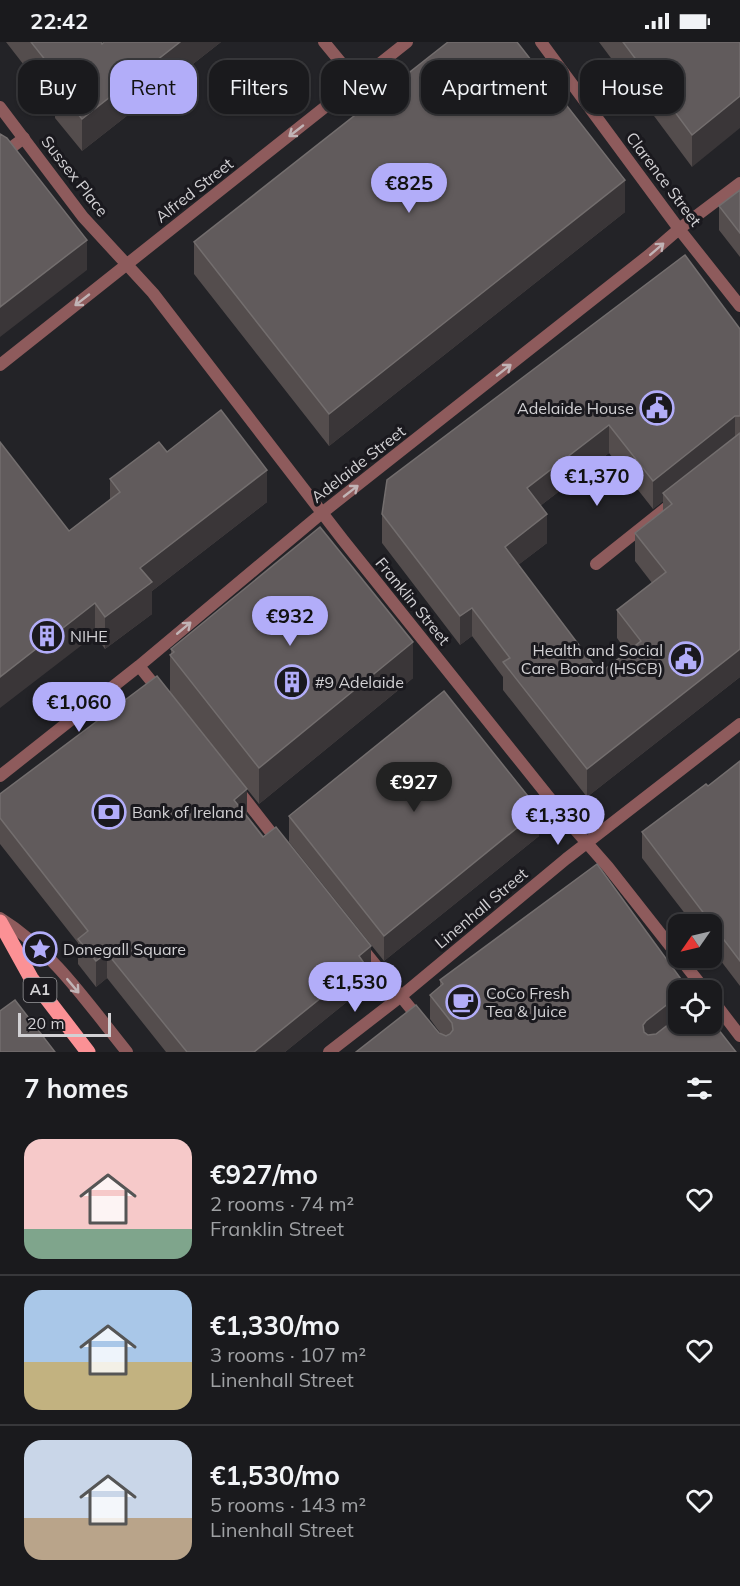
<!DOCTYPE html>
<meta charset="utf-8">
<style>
:root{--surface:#1a1a1d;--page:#27272a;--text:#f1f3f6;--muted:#9fa1a4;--line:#38383b;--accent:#b2adf9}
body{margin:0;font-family:Mulish,sans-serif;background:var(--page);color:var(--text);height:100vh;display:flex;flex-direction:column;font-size:22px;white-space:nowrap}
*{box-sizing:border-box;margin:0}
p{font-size:20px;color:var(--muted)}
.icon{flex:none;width:33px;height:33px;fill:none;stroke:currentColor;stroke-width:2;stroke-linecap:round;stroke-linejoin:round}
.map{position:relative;height:1010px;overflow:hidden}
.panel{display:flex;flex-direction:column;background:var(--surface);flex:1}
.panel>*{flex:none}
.hud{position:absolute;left:18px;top:18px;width:705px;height:54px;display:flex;gap:12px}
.needle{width:39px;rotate:236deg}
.fabs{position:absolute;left:668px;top:872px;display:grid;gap:12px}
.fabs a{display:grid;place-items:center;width:54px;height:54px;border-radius:12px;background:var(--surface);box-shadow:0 2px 4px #0004,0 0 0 2px var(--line);font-size:30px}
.scale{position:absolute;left:18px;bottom:15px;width:93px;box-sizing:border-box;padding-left:6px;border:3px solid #d2d1d4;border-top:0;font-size:16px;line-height:21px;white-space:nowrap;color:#d2d1d4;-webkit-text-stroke:4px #1a191e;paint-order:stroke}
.price{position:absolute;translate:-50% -51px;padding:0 14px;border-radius:21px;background:var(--accent);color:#111;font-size:20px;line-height:39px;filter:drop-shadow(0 2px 3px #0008)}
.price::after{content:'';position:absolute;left:50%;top:36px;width:18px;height:14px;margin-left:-9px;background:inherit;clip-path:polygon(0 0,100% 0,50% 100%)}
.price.current{background:#222;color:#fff}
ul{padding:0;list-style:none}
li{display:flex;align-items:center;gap:18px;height:150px;padding:0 24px}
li+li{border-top:2px solid var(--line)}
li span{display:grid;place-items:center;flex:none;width:168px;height:120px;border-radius:18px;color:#555}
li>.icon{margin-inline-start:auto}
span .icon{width:72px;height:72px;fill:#fffc;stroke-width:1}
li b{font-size:26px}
h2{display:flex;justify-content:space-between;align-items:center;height:72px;padding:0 24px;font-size:26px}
.chip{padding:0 21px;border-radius:18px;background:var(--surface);box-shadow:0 2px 4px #0004,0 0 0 2px var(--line);font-size:21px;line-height:54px}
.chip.current{background:var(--accent);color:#111}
.status{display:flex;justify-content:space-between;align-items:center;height:42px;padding:0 30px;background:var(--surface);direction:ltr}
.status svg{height:16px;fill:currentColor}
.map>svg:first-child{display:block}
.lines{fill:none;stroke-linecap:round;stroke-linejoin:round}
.service{stroke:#8e5b5c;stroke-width:12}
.minor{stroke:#8e5b5c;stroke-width:12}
.primary{stroke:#fb9195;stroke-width:15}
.wall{fill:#544d4d;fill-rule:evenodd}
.shaded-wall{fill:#3a3638}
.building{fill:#615b5c;stroke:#736e6e;stroke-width:1.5}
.oneway{stroke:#c1b4b6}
.labels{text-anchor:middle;stroke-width:6;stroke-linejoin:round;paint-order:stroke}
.shield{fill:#1a191e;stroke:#9b9a9d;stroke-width:1.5}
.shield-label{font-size:15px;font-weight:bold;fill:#d2d1d4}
.street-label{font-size:16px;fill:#d2d1d4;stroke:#1a191e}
.poi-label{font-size:16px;fill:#d2d1d4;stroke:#1a191e;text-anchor:start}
</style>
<div class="status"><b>22:42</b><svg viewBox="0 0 49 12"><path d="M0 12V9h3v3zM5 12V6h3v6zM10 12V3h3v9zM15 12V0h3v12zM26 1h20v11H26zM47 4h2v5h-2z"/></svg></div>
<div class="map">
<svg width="740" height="1010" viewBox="0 0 740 1010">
<rect width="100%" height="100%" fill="#232327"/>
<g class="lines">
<!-- service -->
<path class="service" d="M0 114 24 96
M596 522 675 459
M0 876C52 908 89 963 127 1010"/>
<!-- minor -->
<path class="minor" d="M324 0 357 40
M541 0 679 187 740 264
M0 65 83 175 153 251 343 498 572 784 608 825 678 914
M0 323 407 0
M139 624 161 651
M0 734 139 624 322 471 649 213 679 187 740 141
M237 747 280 802
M361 905 420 978
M679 915 705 948
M711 956 740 994
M329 1010 400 955 566 817 740 682"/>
<!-- primary -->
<path class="primary" d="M0 880 31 936 88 1010"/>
</g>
<!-- wall -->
<path class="wall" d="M6 0H101L102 2 104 0H221L82 109 55 76V63Z
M599 0H740L692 125Z
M740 148V215L719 188V164Z
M625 170 329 404 194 232V200Z
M740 287V635L587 755 503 648V635L472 594 460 603 382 501V472ZM609 411 653 467 663 459V469L635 491V519L652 541 617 568V596L627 610 600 631 518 523 547 501 540 464Z
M167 410 267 460 152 549V572L105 607 95 593 69 489 110 457V437Z
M171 607 413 636 259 762 170 650V613L171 612Z
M740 719V944L711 906V882H693L642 816V790L708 744Z
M0 752 247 773 371 930 364 935V946L285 1010H166L107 936 96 945 78 922V901L0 802Z
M289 774 539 794 384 919 289 800Z
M440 938 678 981 356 1010 439 991 441 992 430 977V953L440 944Z"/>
<!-- shaded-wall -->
<path class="shaded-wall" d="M180 0H221L82 109V77Z
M740 54V86L692 125V93Z
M625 138V170L329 404V372Z
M87 198V228L0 295V265Z
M735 374V403L663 451V459L653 467V439Z
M609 383V411L527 474V446Z
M267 428V460L152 549V572L105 607V575L140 526Z
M547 472V501L505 533V505Z
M95 561V593L0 666V635Z
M472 566V594L460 603V574Z
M413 600V636L259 762V726Z
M740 607V635L587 755V727Z
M247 747V773L234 783V758Z
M539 768V794L384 919V894Z
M371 904V930L364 935V946L285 1010H254L359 914Z
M107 911V936L96 945V919Z
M678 954V978L646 1004 643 983 646 979Z"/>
<!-- building -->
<path class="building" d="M31 0H101L102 2 104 0H180L82 77 55 44 62 39Z
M448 0H517L625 138 329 372 194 200Z
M623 0H740V54L692 93Z
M0 92 7 96 87 198 0 265Z
M740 148V191L719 164Z
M685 213 740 287V374H735L653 439 609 383 527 446 547 472 505 505 600 631 641 599 617 568 666 530 635 491 672 462 663 451 740 391V607L587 727 503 620 510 616 472 566 460 574 382 472 387 438Z
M221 368 267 428 140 526 152 540 105 575 95 561 0 635V400L69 489 120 450 110 437 159 400 167 410Z
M320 485 413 600 259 726 170 613 174 610 171 607Z
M157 634 247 747 234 758 263 795 276 785 371 904 359 914 364 921 254 1010H187L107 911 96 919 78 897 88 889 0 776V752Z
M444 649 539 768 384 894 289 774Z
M740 719V919L642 790 706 742 708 744Z
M597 822 689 948H678V954L646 979 643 983 644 990 648 993 656 992 678 975V981H711V978L736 1010H356L416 963 439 991 446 994 450 992 453 988 452 981 430 953 443 942 440 938Z
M15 958 55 1010H0V969Z"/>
<!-- one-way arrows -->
<defs><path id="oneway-shaft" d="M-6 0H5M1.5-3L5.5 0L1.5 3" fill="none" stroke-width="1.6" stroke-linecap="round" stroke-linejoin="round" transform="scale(1.5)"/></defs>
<g class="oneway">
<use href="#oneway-shaft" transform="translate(296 89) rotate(142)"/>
<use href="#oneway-shaft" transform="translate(657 207) rotate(-41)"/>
<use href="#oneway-shaft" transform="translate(82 258) rotate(142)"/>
<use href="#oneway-shaft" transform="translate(504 328) rotate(-38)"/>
<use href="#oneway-shaft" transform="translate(351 449) rotate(-38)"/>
<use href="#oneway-shaft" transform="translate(184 586) rotate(-40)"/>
<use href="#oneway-shaft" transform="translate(73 944) rotate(50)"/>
</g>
<!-- icons -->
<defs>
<g id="civic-ring" transform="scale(1.725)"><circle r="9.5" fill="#1a191e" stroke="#b2adf9" stroke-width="1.5"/><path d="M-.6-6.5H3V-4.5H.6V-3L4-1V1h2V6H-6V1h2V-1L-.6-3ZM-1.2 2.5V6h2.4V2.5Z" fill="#b2adf9"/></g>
<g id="building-ring" transform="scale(1.725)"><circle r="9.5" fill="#1a191e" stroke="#b2adf9" stroke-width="1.5"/><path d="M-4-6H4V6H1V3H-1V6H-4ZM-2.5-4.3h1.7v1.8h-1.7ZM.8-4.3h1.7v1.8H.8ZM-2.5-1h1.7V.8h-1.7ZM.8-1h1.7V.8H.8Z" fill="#b2adf9"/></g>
<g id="bank-ring" transform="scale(1.725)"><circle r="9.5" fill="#1a191e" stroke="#b2adf9" stroke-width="1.5"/><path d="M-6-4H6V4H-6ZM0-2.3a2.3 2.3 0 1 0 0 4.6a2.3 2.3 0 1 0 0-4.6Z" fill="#b2adf9"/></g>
<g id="sight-ring" transform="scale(1.725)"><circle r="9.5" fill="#1a191e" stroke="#b2adf9" stroke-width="1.5"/><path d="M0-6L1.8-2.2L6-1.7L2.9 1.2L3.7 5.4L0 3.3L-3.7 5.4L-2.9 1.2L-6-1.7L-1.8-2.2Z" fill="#b2adf9"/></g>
<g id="cafe-ring" transform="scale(1.725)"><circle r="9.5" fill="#1a191e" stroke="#b2adf9" stroke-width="1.5"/><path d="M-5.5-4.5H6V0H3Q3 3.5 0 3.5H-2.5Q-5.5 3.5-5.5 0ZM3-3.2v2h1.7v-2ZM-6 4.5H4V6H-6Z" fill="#b2adf9"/></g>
</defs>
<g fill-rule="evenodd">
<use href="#civic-ring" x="657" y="366"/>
<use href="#building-ring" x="47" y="594"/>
<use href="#civic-ring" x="686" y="617"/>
<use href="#building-ring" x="292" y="640"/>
<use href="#bank-ring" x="109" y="770"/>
<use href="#sight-ring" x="40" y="907"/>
<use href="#cafe-ring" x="463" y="960"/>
</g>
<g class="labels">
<!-- shield labels -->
<rect class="shield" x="23.5" y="936" width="33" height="24" rx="4.5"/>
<g class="shield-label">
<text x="40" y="953">A1</text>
</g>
<!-- street labels -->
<g class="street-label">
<text transform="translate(75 134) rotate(52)" y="6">Sussex Place</text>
<text transform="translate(664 137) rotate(53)" y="6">Clarence Street</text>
<text transform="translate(194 148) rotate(-38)" y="6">Alfred Street</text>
<text transform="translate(358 422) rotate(-38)" y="6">Adelaide Street</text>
<text transform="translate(413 559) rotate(51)" y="6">Franklin Street</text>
<text transform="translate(481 866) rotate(-40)" y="6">Linenhall Street</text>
</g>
<!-- poi labels -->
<g class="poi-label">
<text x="634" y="372" text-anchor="end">Adelaide House</text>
<text x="70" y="600">NIHE</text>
<text x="663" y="614" text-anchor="end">Health and Social<tspan x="663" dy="18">Care Board (HSCB)</tspan></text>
<text x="315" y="646">#9 Adelaide</text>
<text x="132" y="776">Bank of Ireland</text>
<text x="63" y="913">Donegall Square</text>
<text x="486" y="957">CoCo Fresh<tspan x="486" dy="18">Tea &amp; Juice</tspan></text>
</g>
</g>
</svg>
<div class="fabs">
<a><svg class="needle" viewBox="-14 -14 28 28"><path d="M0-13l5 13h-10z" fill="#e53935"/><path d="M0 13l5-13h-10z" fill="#9fa1a4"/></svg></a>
<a><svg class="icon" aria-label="locate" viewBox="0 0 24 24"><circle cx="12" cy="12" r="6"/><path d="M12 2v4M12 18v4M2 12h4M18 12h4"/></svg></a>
</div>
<div class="scale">20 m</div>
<b class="price" style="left:409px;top:172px">€825</b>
<b class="price" style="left:597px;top:465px">€1,370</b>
<b class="price" style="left:290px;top:605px">€932</b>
<b class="price" style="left:79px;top:691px">€1,060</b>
<b class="price current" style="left:414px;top:771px">€927</b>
<b class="price" style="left:558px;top:804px">€1,330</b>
<b class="price" style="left:355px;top:971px">€1,530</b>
<div class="hud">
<a class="chip">Buy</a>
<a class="chip current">Rent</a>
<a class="chip">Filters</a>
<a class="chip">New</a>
<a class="chip">Apartment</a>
<a class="chip">House</a>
</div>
</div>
<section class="panel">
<h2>7 homes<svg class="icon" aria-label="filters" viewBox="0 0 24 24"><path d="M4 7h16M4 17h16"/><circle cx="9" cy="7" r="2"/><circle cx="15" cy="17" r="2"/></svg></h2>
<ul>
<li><span style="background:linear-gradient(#f6c9c9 75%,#7fa58c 0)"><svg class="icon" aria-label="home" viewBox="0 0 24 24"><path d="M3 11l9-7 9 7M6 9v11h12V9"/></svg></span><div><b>€927/mo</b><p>2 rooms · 74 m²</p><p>Franklin Street</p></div><svg class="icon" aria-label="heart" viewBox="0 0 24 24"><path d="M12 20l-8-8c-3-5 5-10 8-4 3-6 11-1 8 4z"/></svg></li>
<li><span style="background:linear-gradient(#a9c7e8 60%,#c2b280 0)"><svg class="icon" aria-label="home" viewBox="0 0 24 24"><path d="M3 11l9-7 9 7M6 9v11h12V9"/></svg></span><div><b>€1,330/mo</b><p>3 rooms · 107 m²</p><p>Linenhall Street</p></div><svg class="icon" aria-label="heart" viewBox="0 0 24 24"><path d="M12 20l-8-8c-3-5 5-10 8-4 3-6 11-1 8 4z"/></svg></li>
<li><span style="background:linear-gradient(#c9d6e8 65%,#b9a48a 0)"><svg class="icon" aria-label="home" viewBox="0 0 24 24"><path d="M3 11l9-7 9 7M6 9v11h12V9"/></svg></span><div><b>€1,530/mo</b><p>5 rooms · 143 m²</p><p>Linenhall Street</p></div><svg class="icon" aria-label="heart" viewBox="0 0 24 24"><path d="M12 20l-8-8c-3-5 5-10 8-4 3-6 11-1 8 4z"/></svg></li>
</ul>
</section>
